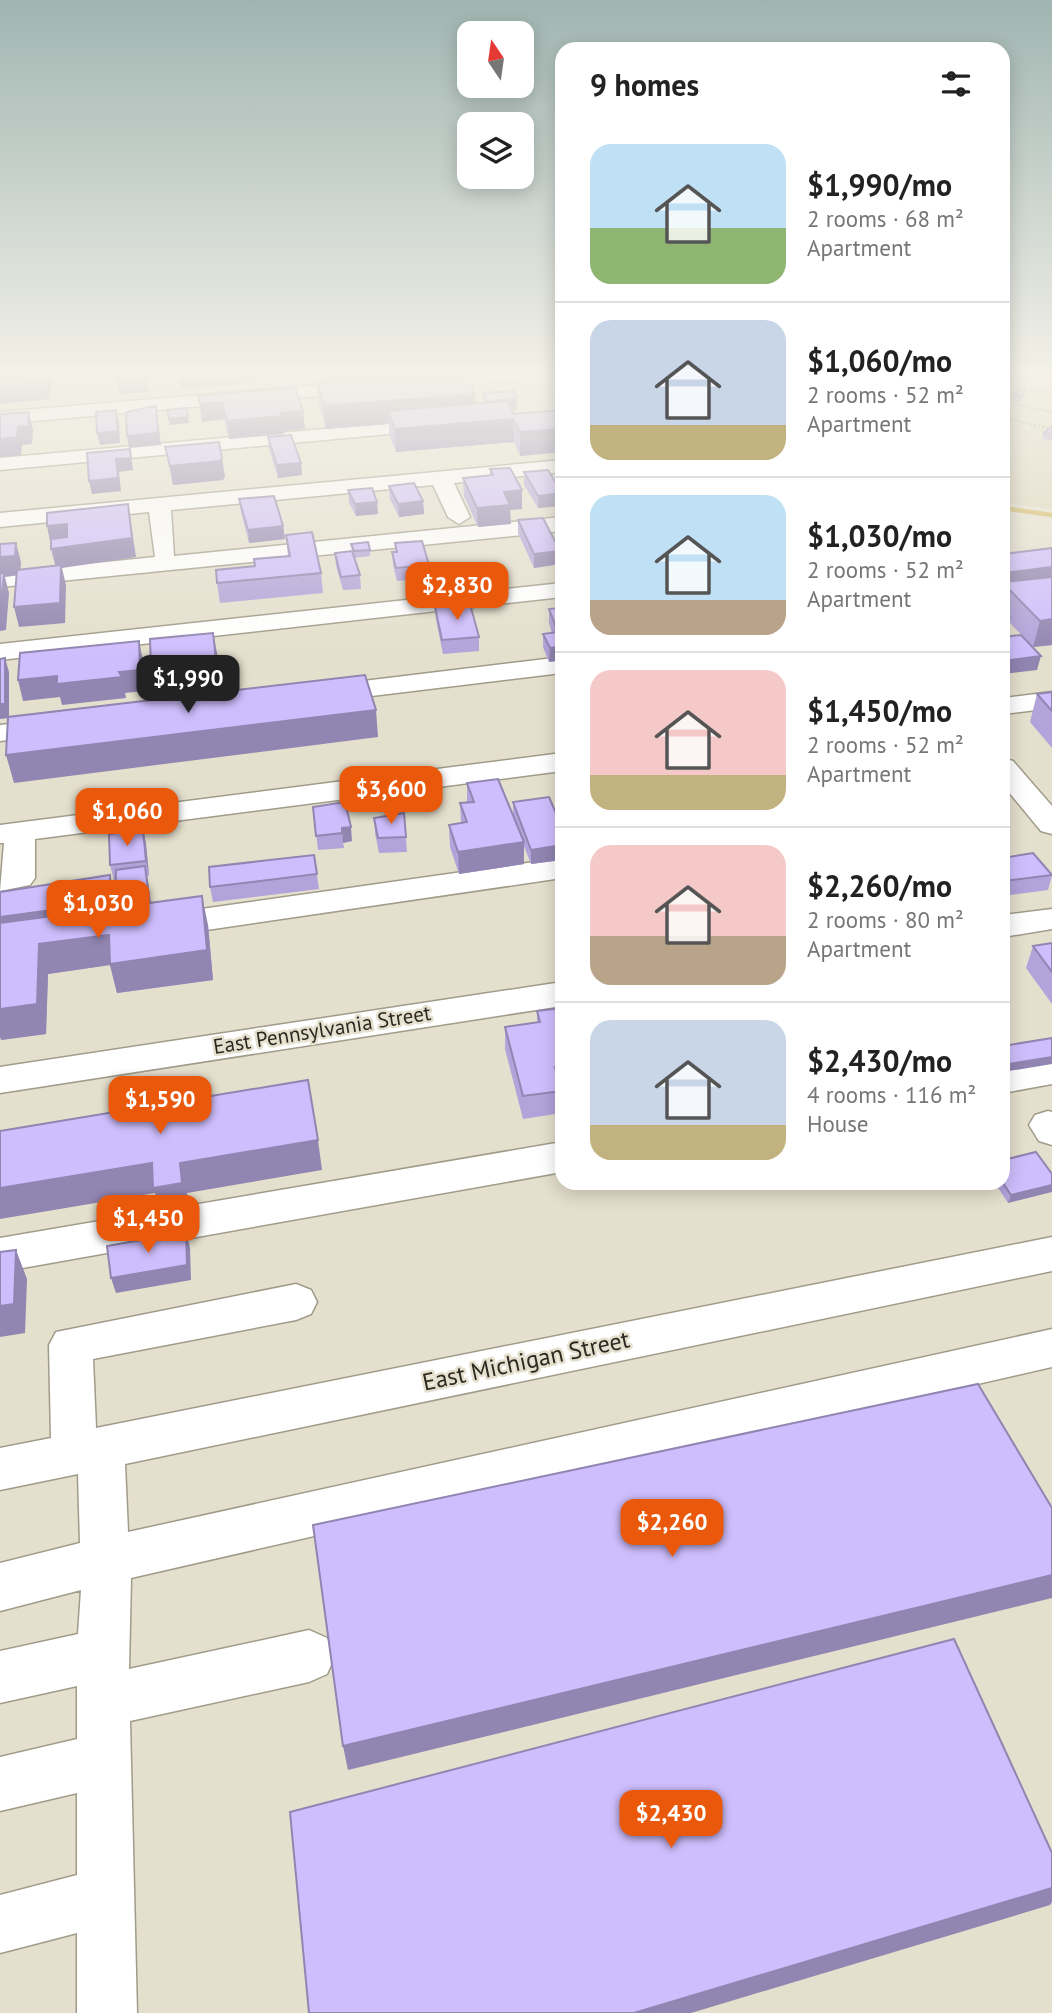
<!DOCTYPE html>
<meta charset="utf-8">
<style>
:root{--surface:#fff;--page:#f2f2f2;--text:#222;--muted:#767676;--line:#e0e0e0;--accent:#ea580c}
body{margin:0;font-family:"PT Sans",sans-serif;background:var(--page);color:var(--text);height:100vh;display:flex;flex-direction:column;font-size:26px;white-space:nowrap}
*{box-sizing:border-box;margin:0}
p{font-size:23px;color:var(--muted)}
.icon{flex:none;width:38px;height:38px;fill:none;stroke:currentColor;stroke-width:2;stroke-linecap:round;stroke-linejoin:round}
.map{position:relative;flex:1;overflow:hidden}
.side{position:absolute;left:555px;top:42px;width:455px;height:1148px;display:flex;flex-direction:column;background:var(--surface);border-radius:21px;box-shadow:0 4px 18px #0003}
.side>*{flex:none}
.needle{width:46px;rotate:347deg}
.controls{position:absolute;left:457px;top:21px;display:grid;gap:14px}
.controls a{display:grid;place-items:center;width:77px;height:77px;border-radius:14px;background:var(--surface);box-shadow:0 4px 18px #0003;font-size:35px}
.price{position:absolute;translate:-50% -60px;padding:0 16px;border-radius:14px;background:var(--accent);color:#fff;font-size:23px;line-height:46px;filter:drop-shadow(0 2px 4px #0008)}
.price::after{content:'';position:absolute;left:50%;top:42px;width:21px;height:16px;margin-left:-10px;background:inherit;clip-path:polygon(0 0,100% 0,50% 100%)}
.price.active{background:#222;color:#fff}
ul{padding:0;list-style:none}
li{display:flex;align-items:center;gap:21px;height:175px;padding:0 35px}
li+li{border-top:2px solid var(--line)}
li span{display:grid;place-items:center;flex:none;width:196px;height:140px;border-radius:21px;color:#555}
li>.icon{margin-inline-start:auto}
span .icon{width:84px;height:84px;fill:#fffc;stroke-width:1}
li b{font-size:30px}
h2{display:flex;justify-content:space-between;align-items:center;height:84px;padding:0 35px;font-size:30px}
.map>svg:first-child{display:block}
.built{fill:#ddd4bb}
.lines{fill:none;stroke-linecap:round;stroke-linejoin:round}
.stream{stroke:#d4b65f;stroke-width:4.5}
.minor-casing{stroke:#a19b8a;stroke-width:3}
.path{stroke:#a6a193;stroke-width:2.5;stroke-dasharray:2 2;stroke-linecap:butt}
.minor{fill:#fff;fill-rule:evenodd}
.wall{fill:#b2a3da}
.shaded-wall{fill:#9185b1}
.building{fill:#cfbefd;stroke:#9185b1;stroke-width:2}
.labels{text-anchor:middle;stroke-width:5;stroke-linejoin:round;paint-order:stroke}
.street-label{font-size:21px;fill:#2b2822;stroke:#e5dfcd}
.near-street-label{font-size:24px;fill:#2b2822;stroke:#e5dfcd}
</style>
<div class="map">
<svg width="1052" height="2013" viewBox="0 0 1052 2013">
<rect width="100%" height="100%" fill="#e5dfcd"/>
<!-- built -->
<path class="built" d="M1003 374H1052V509L1003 503Z"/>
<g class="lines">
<!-- stream -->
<path class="stream" d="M1003 508 1052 515"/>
<!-- minor casing -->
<g class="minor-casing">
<path id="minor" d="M452 374H528L519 380 421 389 411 383 421 377Z
M366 381 373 383 376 387 373 391 0 424V412Z
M436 419 446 425 443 429 0 470V458Z
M562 460V472L454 483 470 517 459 524 448 517 433 485 171 510 174 556 562 517V531L0 587V573L155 557 149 512 0 527V513Z
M562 583V597L0 660V644Z
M562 657V673L322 702 312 700 308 694 312 688 322 686Z
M1052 692V708L1003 714V698Z
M54 719 64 721 68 727 64 733 0 741V725Z
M562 753V771L35 839V878L30 885 0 891 4 843H0V825Z
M1003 758 1013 761 1052 806V834L1041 831 1003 785Z
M562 858V878L159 937 147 933 143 926 147 919 159 915Z
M1052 909V929L1003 937V915Z
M562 982V1006L0 1093V1067Z
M1052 1058V1084L1003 1093V1067Z
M1048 1111 1052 1112V1145L1039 1141 1029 1125 1035 1115Z
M562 1142V1172L0 1272V1238Z
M1052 1237V1271L125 1464 128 1532 1052 1329V1367L131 1578 129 1669 309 1630 327 1638 335 1656 327 1674 309 1682 130 1721 137 2013H77V1933L0 1953V1895L77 1875V1793L0 1811V1757L77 1739V1686L0 1703V1651L78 1634 81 1590 0 1611V1563L80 1543 78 1474 0 1490V1448L51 1438 49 1345 56 1332 296 1284 311 1290 317 1302 311 1314 296 1320 93 1359 96 1428Z"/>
</g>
<!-- path -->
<path class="path" d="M1003 375 1015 374
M1003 395 1052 389
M1003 402 1052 412
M1003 418 1052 429"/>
<!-- minor -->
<use href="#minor" class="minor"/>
</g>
<!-- wall -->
<path class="wall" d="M116 374H256L257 382 180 389 178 375 146 376 148 392 120 394Z
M558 374H562V389L558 383Z
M407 379 475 403H483V393L517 398V409L512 410 514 414 562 410V452L520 456 514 442 396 452 389 434V424L326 429 319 404 317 381Z
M1025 390 1024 396 1020 402 1013 400 1014 394Z
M198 396 303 411 305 429 284 431V434L229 439 224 419 202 422Z
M1052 426V441L1042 439 1044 433Z
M268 437 301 463 302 475 278 478 269 449Z
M165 447 225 476 223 480 173 485Z
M490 469 522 490V509L510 510 511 524 478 527 464 496 463 478 490 475Z
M558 469H562V487L558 482Z
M524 472 562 492V506L538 508 524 485Z
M389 486 423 501 424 514 399 517 390 499Z
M348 490 378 514 356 516 349 503Z
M239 499 283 526 285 539 249 543 241 512Z
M518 520 560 564 534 568 518 533Z
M560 530H562V547L560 543Z
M286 535 321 573 323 593 220 603 217 583 255 566 288 556Z
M395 543 429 565 430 578 397 581 393 565 392 552H395Z
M351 544 370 550V556L354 558 360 575 361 589 343 590 336 566 335 553 352 551Z
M1052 548V645L1033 647 1009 622 1007 631H1003V554Z
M435 607 479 637V651L443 654 436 620Z
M549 609 562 613V660L549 662 543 647V634L552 633 549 623Z
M213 633 220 690 188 693 186 686 155 689 151 669Z
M1052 692V748L1030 722 1037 694Z
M467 783 513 816V802L562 827V860L531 864 524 846V864L459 874 450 847 449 825 461 823 460 803 467 802Z
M313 807 352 841 343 843 344 848 318 850Z
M404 813 407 852 379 853 375 833 374 818Z
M143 830 146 844 149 876H147L151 903 208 925 213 980 117 993 110 965 48 974 46 1034 1 1040 0 1036V892L115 897 116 879 114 880 110 865Z
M314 855 319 889 213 902 210 887Z
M1003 858 1052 875 1048 890 1003 896Z
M1052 943V1004L1026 968 1033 946Z
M562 1008V1113L523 1119 505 1049V1027L537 1022V1011Z
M1052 1174 1008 1203 995 1183H1003Z"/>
<!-- shaded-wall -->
<path class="shaded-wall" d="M47 374H54L49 399 0 404V387Z
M116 374H146L148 392 120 394Z
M178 374H256L257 382 180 389Z
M293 374H328L293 377Z
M475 394 476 417 388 411 389 424 326 429 324 406Z
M517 398V409L488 415 487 403Z
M222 402 224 419 202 422 200 404Z
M156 406 161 445 129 448 127 436Z
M116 410 119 422 120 443 100 445 97 433Z
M303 411 305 429 284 431V434L229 439 227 421Z
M29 412 33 430 32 444 22 445 21 455 0 457V431L18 427Z
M188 417 189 423 170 425 169 419Z
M513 419 514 442 396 452 395 429Z
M562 429V452L520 456V432Z
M130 449 133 470 119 472 121 491 92 494 89 481Z
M222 458 225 476 223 480 173 485 170 466Z
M301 463 302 475 278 478 277 465Z
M522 490V509L510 510 511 524 478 527 477 508 504 492Z
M562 493V506L538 508V496Z
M423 501 424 514 399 517 398 504Z
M377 502 378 514 356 516 355 504Z
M128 504 136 557 62 568 66 585 65 623 19 627 14 607 56 568 51 549Z
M67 524 71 544 51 546 47 526Z
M283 526 285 539 249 543 248 530Z
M16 543 21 562 20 575 5 577 9 593 6 630 0 631V557Z
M560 551V564L534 568V554Z
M1052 567V586L1003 583V573Z
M1052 619V645L1033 647 1040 621Z
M213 633 217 653 220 690 217 669Z
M139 641 143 661 144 691 125 693 126 698 62 705 60 697 23 701 18 680 57 676 119 672Z
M562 646V660L549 662 550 648Z
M1041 656 1037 670 1003 674V661Z
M5 658 9 672V718L0 719V704Z
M376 710 378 737 14 783 6 755Z
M1003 811H1008L1003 828Z
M351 827 352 841 343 843 342 828Z
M143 830 146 844 149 876 146 861Z
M524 842V864L459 874 458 852Z
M562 845V860L531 864V850Z
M145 866 148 881 152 913 149 898Z
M110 875 115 897 116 925 0 941V917Z
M202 896 208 925 213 980 117 993 110 965 48 974 46 1034 1 1040 0 1036V1001L39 944Z
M1052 1057V1064L1003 1072V1065Z
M318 1140 322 1170 187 1193 189 1213 161 1218 155 1193 0 1219V1188L152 1163H180Z
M1052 1185V1192L1008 1203 1011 1195Z
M186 1232 190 1248 191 1280 116 1293 111 1278Z
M16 1250 27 1279 25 1333 0 1337V1306Z
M1052 1575V1598L348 1770 343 1746Z
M1052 1888V1902L1050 1905 691 2013H634Z"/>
<!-- building -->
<path class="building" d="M0 374H47L45 382 0 387Z
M403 374H405L407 379 466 374 475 394 324 406 317 381Z
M295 387 303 411 281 413 282 416 227 421 222 402 200 404 198 396Z
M1019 389 1025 390 1022 396 1014 394Z
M514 391 517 398 487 402 483 393Z
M507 401 514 414 562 410V429L520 432 513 419 395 429 388 411Z
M156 406 158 433 127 436 126 412Z
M187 408 188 417 169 419 167 410Z
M116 410 118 431 97 433 96 412Z
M29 412 28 426 18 427 17 437 0 439V414Z
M1052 426V434L1044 433Z
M291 435 301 463 277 465 268 437Z
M219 442 222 458 220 461 170 466 165 447Z
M130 449 131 458 116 459 118 478 89 481 87 453Z
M510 468 522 490 504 492 510 505 477 508 463 478 493 475 490 469Z
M548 470 562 493 538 496 524 472Z
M414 483 423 501 398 504 389 486Z
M372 488 377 502 355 504 348 490Z
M274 496 283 526 248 530 239 499Z
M128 504 132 538 51 549V539L67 537V524L47 526V513Z
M543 518 560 551 534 554 518 520Z
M312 532 321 573 217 583 216 570 255 566 254 559 290 556 286 535Z
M422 541 429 565 396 568 392 552H397L395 543Z
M368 542 370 550 354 551 351 544Z
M16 543 15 556 0 557V544Z
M1052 548V567L1003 573V554Z
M352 551 360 575 341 577 335 553Z
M61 565 60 603 14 607 17 570Z
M0 573H4L0 610Z
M1052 577V619L1040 621 1003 583V582Z
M470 604 479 637 442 640 435 607Z
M559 608 562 613V646L550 648 543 634 558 632 549 609Z
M1003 609 1010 617 1003 618Z
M213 633 217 669 184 672 183 666 151 669 150 639Z
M1021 635 1041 656 1003 661V637Z
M139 641 140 670 119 672 122 677 57 684V676L18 680 20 653Z
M5 658V704H0V659Z
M365 675 376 710 6 755 8 717Z
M1052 692V711L1037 694Z
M498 779 524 842 458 852 449 825 467 822 460 803 474 802 467 783Z
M549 797 562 827V845L531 850 513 802Z
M345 802 351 827 342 828V833L316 836 313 807Z
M1003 805 1008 811H1003Z
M404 813 406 837 378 838 374 818Z
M143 830 146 861 110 865 109 834Z
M1033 853 1052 875 1003 881V858Z
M314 855 317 874 210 887 209 867Z
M145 866 149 898 115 901 116 870Z
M110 875 111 902 0 917V892Z
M202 896 207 950 110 964 109 935 39 944 37 1004 0 1009V923Z
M1052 943V972L1033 946Z
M562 1008V1066L555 1067 562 1091 523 1096 505 1027 540 1022 537 1011Z
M1052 1038V1057L1003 1065V1046Z
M308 1080 318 1140 180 1163 182 1183 153 1188 152 1163 0 1188V1131Z
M1036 1152 1052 1174V1185L1011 1195 1003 1183V1160Z
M186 1232 187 1265 111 1278 107 1246Z
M16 1250 14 1304 0 1306V1252Z
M978 1384 1052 1508V1575L343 1746 313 1525Z
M954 1639 1052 1853V1888L634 2013H309L290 1812Z"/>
<!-- sky -->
<linearGradient id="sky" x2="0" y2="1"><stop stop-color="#a0b5b1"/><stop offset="0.57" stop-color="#f3f1e8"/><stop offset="1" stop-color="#f3f1e8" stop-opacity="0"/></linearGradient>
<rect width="1052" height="656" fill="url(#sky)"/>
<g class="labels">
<!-- street labels -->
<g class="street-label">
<text transform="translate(322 1030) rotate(-9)" y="7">East Pennsylvania Street</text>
</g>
<!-- near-street labels -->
<g class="near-street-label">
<text transform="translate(526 1361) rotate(-12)" y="8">East Michigan Street</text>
</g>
</g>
</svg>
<div class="controls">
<a><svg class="needle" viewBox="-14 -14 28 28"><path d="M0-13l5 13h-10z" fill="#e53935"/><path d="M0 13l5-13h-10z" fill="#767676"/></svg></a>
<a><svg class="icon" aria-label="layers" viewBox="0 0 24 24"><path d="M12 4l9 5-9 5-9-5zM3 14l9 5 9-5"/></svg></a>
</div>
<b class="price" style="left:457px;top:622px">$2,830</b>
<b class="price active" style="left:188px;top:715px">$1,990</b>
<b class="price" style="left:391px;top:826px">$3,600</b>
<b class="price" style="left:127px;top:848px">$1,060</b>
<b class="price" style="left:98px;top:940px">$1,030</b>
<b class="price" style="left:160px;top:1136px">$1,590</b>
<b class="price" style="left:148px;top:1255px">$1,450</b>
<b class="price" style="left:672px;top:1559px">$2,260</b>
<b class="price" style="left:671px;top:1850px">$2,430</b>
<section class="side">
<h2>9 homes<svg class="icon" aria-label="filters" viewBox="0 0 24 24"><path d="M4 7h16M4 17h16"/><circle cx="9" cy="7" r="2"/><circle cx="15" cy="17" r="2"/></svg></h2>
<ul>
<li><span style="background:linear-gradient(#bfe0f5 60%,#8fb573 0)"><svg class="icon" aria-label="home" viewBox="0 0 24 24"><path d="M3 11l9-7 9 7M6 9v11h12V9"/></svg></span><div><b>$1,990/mo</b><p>2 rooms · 68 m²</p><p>Apartment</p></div></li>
<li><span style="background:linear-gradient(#c9d6e8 75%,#c2b280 0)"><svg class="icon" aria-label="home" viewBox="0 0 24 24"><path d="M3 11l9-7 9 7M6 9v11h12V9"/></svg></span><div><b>$1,060/mo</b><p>2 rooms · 52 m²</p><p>Apartment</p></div></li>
<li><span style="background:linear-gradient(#bfe0f5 75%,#b9a48a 0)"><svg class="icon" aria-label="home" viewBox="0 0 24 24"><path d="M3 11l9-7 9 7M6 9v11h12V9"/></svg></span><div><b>$1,030/mo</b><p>2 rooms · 52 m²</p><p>Apartment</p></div></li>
<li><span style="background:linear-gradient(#f6c9c9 75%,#c2b280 0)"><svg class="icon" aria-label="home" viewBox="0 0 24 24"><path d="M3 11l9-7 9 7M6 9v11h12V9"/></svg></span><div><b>$1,450/mo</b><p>2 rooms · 52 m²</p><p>Apartment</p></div></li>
<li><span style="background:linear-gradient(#f6c9c9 65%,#b9a48a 0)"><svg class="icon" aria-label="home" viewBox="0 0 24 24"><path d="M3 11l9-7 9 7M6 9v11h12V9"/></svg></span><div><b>$2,260/mo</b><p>2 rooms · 80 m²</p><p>Apartment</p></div></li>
<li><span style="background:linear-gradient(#c9d6e8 75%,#c2b280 0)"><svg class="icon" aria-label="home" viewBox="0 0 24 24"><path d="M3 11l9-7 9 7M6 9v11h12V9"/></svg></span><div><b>$2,430/mo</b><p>4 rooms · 116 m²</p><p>House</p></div></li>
</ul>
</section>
</div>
